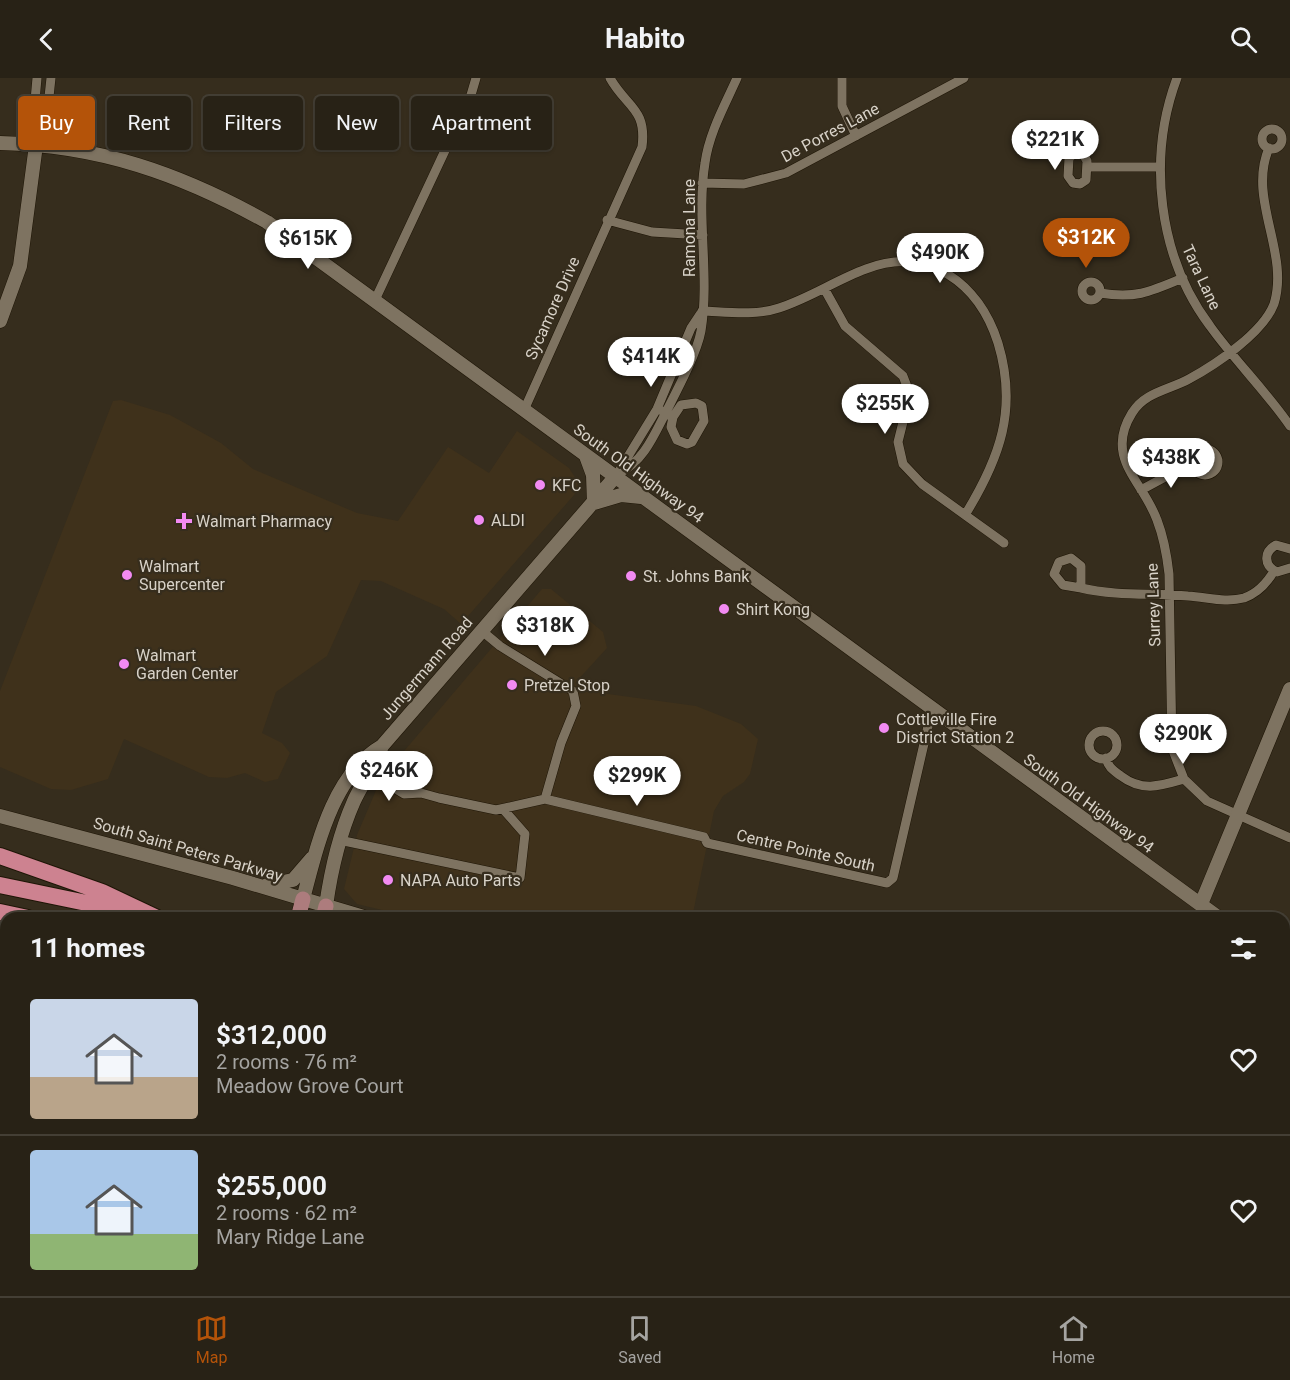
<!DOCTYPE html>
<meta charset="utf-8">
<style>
:root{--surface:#282216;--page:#302a1f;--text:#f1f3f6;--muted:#a5a4a1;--line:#443f35;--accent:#b45309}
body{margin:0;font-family:Roboto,sans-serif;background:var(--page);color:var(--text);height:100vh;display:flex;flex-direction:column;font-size:22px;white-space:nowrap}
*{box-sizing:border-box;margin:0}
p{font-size:20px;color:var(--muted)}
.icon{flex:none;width:33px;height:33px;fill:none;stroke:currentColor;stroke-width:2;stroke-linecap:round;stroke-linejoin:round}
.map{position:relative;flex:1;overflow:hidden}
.panel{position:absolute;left:0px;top:834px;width:1290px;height:384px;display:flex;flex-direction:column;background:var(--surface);border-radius:18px 18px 0 0;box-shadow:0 2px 4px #0004,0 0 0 2px var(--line)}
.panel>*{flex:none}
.banner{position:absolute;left:18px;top:18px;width:600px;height:54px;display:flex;gap:12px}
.price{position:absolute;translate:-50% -51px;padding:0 14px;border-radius:21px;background:#fff;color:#222;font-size:20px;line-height:39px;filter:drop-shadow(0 2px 3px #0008)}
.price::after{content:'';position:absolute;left:50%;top:36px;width:18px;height:14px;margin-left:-9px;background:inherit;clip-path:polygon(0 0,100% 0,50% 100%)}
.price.selected{background:var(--accent);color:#fff}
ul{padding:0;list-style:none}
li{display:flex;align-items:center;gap:18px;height:150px;padding:0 30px}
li+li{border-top:2px solid var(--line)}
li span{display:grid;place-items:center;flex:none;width:168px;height:120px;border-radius:6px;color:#555}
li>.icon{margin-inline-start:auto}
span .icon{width:72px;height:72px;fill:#fffc;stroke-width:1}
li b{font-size:26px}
h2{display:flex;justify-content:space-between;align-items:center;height:72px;padding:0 30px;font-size:26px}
.pill{padding:0 21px;border-radius:6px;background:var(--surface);box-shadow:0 2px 4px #0004,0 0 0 2px var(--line);font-size:21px;line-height:54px}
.pill.selected{background:var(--accent);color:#fff}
header{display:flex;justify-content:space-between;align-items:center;height:78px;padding:0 30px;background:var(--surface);font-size:27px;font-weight:700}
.menu{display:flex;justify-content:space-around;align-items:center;height:84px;border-top:2px solid var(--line);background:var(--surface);font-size:16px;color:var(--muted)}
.menu a{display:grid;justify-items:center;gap:3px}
.menu .selected{color:var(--accent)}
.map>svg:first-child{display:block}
.built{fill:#3f311b}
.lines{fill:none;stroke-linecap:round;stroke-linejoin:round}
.stream{stroke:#0d2033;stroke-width:2}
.street-casing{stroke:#1e1506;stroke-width:10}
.secondary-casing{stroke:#1e1506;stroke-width:15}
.primary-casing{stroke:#1e1506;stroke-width:16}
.highway-casing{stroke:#1e1506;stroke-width:18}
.street{stroke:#7e7361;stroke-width:9}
.secondary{stroke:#7e7361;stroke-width:14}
.primary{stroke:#ad7c7d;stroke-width:15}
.highway{stroke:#cd8290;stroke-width:16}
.poi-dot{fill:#f28af2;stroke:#362d1d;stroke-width:2}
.labels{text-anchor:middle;stroke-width:4.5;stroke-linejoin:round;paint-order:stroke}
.street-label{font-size:16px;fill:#d8d2c8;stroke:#362d1d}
.poi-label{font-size:16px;fill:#d8d2c8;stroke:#362d1d;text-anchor:start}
</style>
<header><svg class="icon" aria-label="back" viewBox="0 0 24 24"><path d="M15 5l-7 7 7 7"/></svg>Habito<svg class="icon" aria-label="search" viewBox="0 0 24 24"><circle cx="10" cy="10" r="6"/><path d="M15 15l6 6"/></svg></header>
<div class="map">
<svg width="1290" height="1218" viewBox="0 0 1290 1218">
<rect width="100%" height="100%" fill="#362d1d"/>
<!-- built -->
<path class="built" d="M121 322 170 337 221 365 253 391 357 435 398 443 448 369 489 395 517 353 569 390 581 409 461 546 444 531 381 503 361 502 327 578 276 614 262 655 282 665 290 675 278 701 265 704 245 695 227 700 209 699 124 661 108 701 71 712 51 711 0 689V613L113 323Z
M542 511H551L603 554 607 570 575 605 608 616 696 628 741 646 758 661 750 696 744 704 723 718 714 733 692 840H416L357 826 344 811 357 757 377 710 405 672Z
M1284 900 1290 902V1002H1284Z
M0 921 6 922V1070L0 1069Z
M1284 1141H1290V1218H1254L1253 1212H1284Z
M193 1212H349L345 1218H205Z
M903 1212H1025L1021 1218H917Z
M1069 1212H1197L1198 1218H1067Z"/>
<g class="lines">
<!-- stream -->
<path class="stream" d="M0 884 6 885
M764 1212 774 1218"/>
<!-- street casing -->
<g class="street-casing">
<path id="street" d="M842 0V28L856 58
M1177 0C1147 80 1158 179 1210 248 1235 283 1266 313 1290 348
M1262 61a10 10 0 1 1 20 0a10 10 0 1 1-20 0Z
M36 67 45 56 51 0
M36 67 32 56 37 0
M1075 75 1083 76 1087 83 1086 102 1080 106 1073 105 1068 98 1069 80Z
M1088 89H1160
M702 105 744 106 786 95 964 0
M607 142 652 154 703 157
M1082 213a9 9 0 1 1 18 0a9 9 0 1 1-18 0Z
M825 212 845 248 903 298 908 311V324L898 364 903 386 922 406 1004 465
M1100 215C1135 221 1150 214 1183 200
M375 222 471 17 476 0
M702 233C727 234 755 238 779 230 810 220 836 202 866 191 928 167 979 205 998 265 1018 331 1000 380 965 437
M525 330 642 69C647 30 626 29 610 0
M662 333 673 339 671 349 677 362 687 366 692 364 704 343 702 328 696 325 681 327 673 339
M1192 384a13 13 0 1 1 26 0a13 13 0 1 1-26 0Z
M618 396C641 385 652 362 663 340 674 318 697 276 701 253 710 197 696 140 705 85 709 55 725 27 737 0
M616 398 657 331 691 250 701 235
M1141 412 1178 392 1192 388
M1290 471 1276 467C1263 474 1264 488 1277 494L1290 490
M1071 480 1081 488V510L1063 507 1054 496 1059 484Z
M1081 510C1116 518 1152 515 1188 518 1207 519 1225 525 1244 520 1258 515 1267 505 1274 493
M1089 667a14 14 0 1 1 28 0a14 14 0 1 1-28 0Z
M1106 680C1108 689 1113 692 1121 698 1142 714 1160 708 1184 701L1207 723 1290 760
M372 683 421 715 439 720 496 732 545 721 561 665 576 628 573 613 500 568 482 553
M364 692 404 716 421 715
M1184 701 1172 670 1169 496C1167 478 1164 460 1157 442 1143 403 1104 380 1132 335 1145 314 1169 312 1189 301 1215 287 1263 255 1274 226 1290 174 1247 121 1269 70
M545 721 704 759 707 765 887 805 893 800 932 631
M339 762 520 800 525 756 503 731
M11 1212 25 1218
M418 1218 421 1212
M1037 1218 1039 1212"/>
</g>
<!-- secondary casing -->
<g class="secondary-casing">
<path id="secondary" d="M0 65C99 67 181 96 267 144L1219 840
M0 243 20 188 36 67
M586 378 593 397 594 425
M594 425 621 417 641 419
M0 738 233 800 367 840
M267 807 293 802 312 780
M303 821C317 769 332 697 382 668
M1201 826 1290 611
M326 828C331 792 339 757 354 723 363 704 375 688 382 668L615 399
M1284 882 1290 886
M0 904 6 905
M1284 1019H1290
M1284 1130H1290"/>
</g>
<!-- primary casing -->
<g class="primary-casing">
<path id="primary" d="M298 840 303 821
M323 840 326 828
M0 1082 6 1083"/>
</g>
<!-- highway casing -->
<g class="highway-casing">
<path id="highway" d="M0 778 102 814 157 840
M0 807 130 834
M0 834 28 840
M0 851H6
M1284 1058H1290
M1284 1085H1290"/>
</g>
<!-- street -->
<use href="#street" class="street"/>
<!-- secondary -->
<use href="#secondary" class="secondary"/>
<!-- primary -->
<use href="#primary" class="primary"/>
<!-- highway -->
<use href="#highway" class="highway"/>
</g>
<!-- markers -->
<g class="poi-dot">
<circle cx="540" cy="407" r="6"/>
<circle cx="479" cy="442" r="6"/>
<path d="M181 434h6v6h6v6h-6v6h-6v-6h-6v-6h6z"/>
<circle cx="127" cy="497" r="6"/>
<circle cx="631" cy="498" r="6"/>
<circle cx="724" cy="531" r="6"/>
<circle cx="124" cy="586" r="6"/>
<circle cx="512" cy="607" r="6"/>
<circle cx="884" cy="650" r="6"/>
<circle cx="388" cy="802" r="6"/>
</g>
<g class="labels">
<!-- street labels -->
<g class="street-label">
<text transform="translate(830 54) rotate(-28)" y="6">De Porres Lane</text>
<text transform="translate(689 150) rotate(-90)" y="6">Ramona Lane</text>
<text transform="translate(1202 199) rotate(65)" y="6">Tara Lane</text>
<text transform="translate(552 230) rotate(-66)" y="6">Sycamore Drive</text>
<text transform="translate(639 395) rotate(36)" y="6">South Old Highway 94</text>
<text transform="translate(1153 527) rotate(-92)" y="6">Surrey Lane</text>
<text transform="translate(426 590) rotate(-49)" y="6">Jungermann Road</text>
<text transform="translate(1089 725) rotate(36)" y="6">South Old Highway 94</text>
<text transform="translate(188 771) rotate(16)" y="6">South Saint Peters Parkway</text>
<text transform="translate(806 772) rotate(13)" y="6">Centre Pointe South</text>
</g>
<!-- poi labels -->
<g class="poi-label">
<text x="552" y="413">KFC</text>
<text x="491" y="448">ALDI</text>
<text x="196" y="449">Walmart Pharmacy</text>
<text x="139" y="494">Walmart<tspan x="139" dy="18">Supercenter</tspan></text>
<text x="643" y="504">St. Johns Bank</text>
<text x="736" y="537">Shirt Kong</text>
<text x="136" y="583">Walmart<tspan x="136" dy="18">Garden Center</tspan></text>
<text x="524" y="613">Pretzel Stop</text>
<text x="896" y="647">Cottleville Fire<tspan x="896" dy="18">District Station 2</tspan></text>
<text x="400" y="808">NAPA Auto Parts</text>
</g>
</g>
</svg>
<b class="price" style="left:1055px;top:93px">$221K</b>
<b class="price selected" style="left:1086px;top:191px">$312K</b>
<b class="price" style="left:308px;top:192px">$615K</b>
<b class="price" style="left:940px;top:206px">$490K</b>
<b class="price" style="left:651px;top:310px">$414K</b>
<b class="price" style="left:885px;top:357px">$255K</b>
<b class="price" style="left:1171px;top:411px">$438K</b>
<b class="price" style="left:545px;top:579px">$318K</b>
<b class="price" style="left:1183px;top:687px">$290K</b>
<b class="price" style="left:389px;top:724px">$246K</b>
<b class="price" style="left:637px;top:729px">$299K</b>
<div class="banner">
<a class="pill selected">Buy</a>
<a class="pill">Rent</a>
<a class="pill">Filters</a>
<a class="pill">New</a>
<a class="pill">Apartment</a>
</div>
<section class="panel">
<h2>11 homes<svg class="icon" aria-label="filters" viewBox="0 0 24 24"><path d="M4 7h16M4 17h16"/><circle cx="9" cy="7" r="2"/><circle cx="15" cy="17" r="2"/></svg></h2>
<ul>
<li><span style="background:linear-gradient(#c9d6e8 65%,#b9a48a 0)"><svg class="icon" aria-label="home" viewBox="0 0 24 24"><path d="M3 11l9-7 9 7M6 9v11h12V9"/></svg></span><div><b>$312,000</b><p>2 rooms · 76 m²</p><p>Meadow Grove Court</p></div><svg class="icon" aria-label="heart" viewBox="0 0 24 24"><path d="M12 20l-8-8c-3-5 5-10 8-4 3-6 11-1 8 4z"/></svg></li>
<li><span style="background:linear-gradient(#a9c7e8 70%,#8fb573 0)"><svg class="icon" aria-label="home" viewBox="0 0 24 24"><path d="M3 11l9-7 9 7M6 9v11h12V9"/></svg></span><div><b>$255,000</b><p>2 rooms · 62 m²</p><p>Mary Ridge Lane</p></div><svg class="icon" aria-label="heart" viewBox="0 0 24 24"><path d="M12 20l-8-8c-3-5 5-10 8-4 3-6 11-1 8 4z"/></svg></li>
</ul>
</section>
</div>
<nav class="menu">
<a class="selected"><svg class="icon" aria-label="map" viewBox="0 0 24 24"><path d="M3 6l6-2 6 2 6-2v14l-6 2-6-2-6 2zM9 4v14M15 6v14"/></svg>Map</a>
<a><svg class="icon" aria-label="saved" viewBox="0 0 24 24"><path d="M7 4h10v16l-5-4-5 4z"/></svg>Saved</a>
<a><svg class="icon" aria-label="home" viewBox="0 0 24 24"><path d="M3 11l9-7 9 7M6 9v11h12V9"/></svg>Home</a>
</nav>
